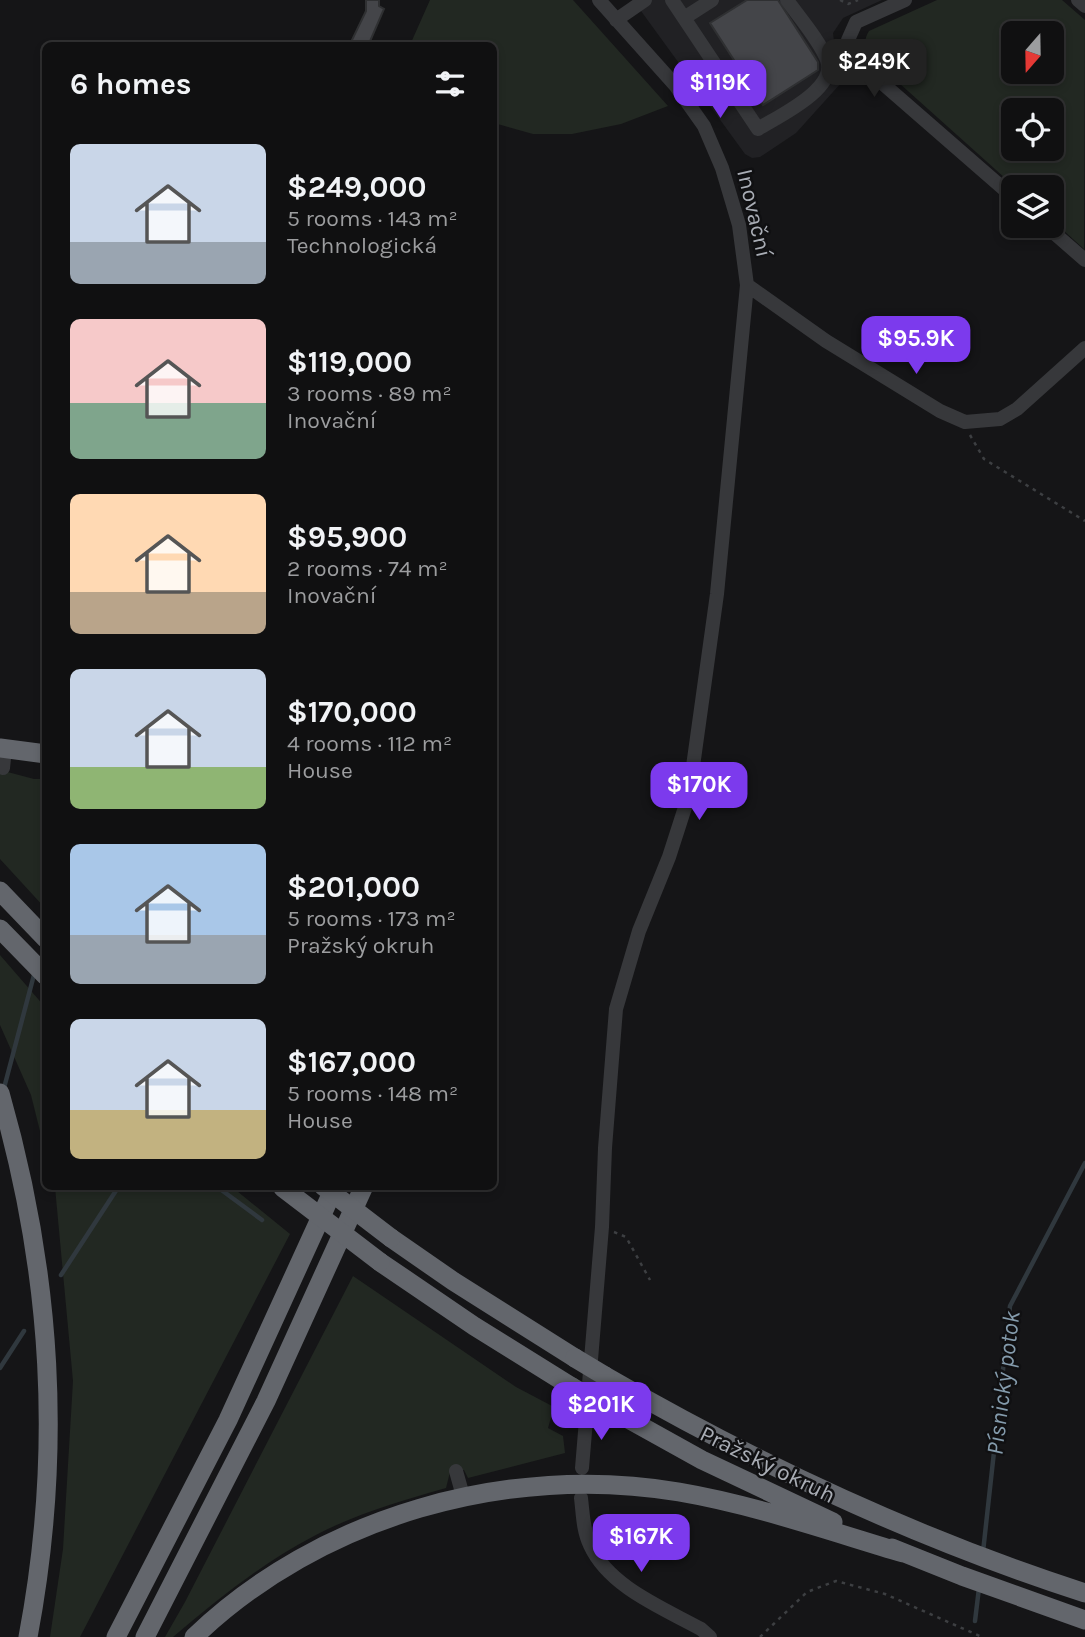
<!DOCTYPE html>
<meta charset="utf-8">
<style>
:root{--surface:#101011;--page:#1e1e1f;--text:#f1f3f6;--muted:#9c9d9f;--line:#303031;--accent:#7c3aed}
body{margin:0;font-family:Karla,sans-serif;background:var(--page);color:var(--text);height:100vh;display:flex;flex-direction:column;font-size:26px;white-space:nowrap}
*{box-sizing:border-box;margin:0}
p{font-size:23px;color:var(--muted)}
.icon{flex:none;width:38px;height:38px;fill:none;stroke:currentColor;stroke-width:2;stroke-linecap:round;stroke-linejoin:round}
.map{position:relative;flex:1;overflow:hidden}
.details{position:absolute;left:42px;top:42px;width:455px;height:1148px;display:flex;flex-direction:column;background:var(--surface);border-radius:10px;box-shadow:0 4px 10px #0003,0 0 0 2px var(--line)}
.details>*{flex:none}
.needle{width:46px;rotate:200deg}
.buttons{position:absolute;left:1001px;top:21px;display:grid;gap:14px}
.buttons a{display:grid;place-items:center;width:63px;height:63px;border-radius:10px;background:var(--surface);box-shadow:0 4px 10px #0003,0 0 0 2px var(--line);font-size:35px}
.price{position:absolute;translate:-50% -60px;padding:0 16px;border-radius:14px;background:var(--accent);color:#fff;font-size:23px;line-height:46px;filter:drop-shadow(0 2px 4px #0008)}
.price::after{content:'';position:absolute;left:50%;top:42px;width:21px;height:16px;margin-left:-10px;background:inherit;clip-path:polygon(0 0,100% 0,50% 100%)}
.price.current{background:#222;color:#fff}
ul{padding:0;list-style:none}
li{display:flex;align-items:center;gap:21px;height:175px;padding:0 28px}
li span{display:grid;place-items:center;flex:none;width:196px;height:140px;border-radius:10px;color:#555}
li>.icon{margin-inline-start:auto}
span .icon{width:84px;height:84px;fill:#fffc;stroke-width:1}
li b{font-size:30px}
h2{display:flex;justify-content:space-between;align-items:center;height:84px;padding:0 28px;font-size:30px}
.map>svg:first-child{display:block}
.built{fill:#212124}
.green{fill:#222822;fill-rule:evenodd}
.lines{fill:none;stroke-linecap:round;stroke-linejoin:round}
.stream{stroke:#30383e;stroke-width:4.5}
.building{fill:#444549;stroke:#2f3032;stroke-width:2}
.path{stroke:#3d3f42;stroke-width:2.5;stroke-dasharray:3.5 5;stroke-linecap:butt}
.minor{stroke:#37383b;stroke-width:14}
.highway{stroke:#63666c;stroke-width:19}
.highway-bridge{stroke:#63666c;stroke-width:19}
.labels{text-anchor:middle;stroke-width:5;stroke-linejoin:round;paint-order:stroke}
.street-label{font-size:23px;fill:#a9adb5;stroke:#101012}
.water-label{font-size:24px;font-style:italic;fill:#849bac;stroke:#101012}
</style>
<div class="map">
<svg width="1085" height="1637" viewBox="0 0 1085 1637">
<rect width="100%" height="100%" fill="#151517"/>
<!-- built -->
<path class="built" d="M633 0H882L843 18 833 33 835 49 851 72 796 133 760 157 752 158 745 154Z"/>
<!-- green -->
<path class="green" d="M430 0H573L668 106 621 124 572 134H533L494 123V46L410 45Z
M937 0H1062L1085 20 1084 249 1052 220V187H1015L870 57C865 47 863 41 869 31ZM1013 33H1052V72H1013ZM1013 110H1052V149H1013Z
M0 770 34 779H45V908L0 859Z
M0 955 45 1007V1151L31 1095 0 1025Z
M55 1187H232L290 1234 80 1637H50L63 1549 73 1381Z
M353 1276 516 1387 554 1407 548 1428 563 1436 565 1453 468 1478 464 1470 450 1472 446 1488C401 1501 355 1514 314 1536 262 1563 217 1600 173 1637H165L185 1602Z"/>
<g class="lines">
<!-- stream -->
<path class="stream" d="M4 1088 35 971
M216 1186 262 1220
M61 1275 119 1186
M0 1368 24 1331
M983 1552 1010 1306 1085 1163
M975 1621 979 1588"/>
</g>
<!-- building -->
<path class="building" d="M366 0H379V6L384 9 368 46H358L351 42 366 11Z
M747 0H778L818 62V70L763 105 710 23Z"/>
<g class="lines">
<!-- path -->
<path class="path" d="M840 0 848 4 858 0
M970 435 984 459 1085 521
M614 1232 626 1237 650 1280
M760 1637 807 1592 836 1581 885 1594 982 1637"/>
<!-- minor -->
<path class="minor" d="M672 0 758 129C777 117 838 89 827 60 820 41 799 17 787 0
M905 0 856 22 848 40 858 62 1013 197
M1078 0 1085 6
M684 18 712 0
M616 20 645 0
M1046 226 1085 260
M747 285 826 341 940 411 965 422 1000 419 1017 409 1085 348
M3 768 5 749
M582 1468 602 1227 605 1148 616 1009 639 931 669 857 689 795 717 594 747 285 739 225 722 168 704 126 675 85 599 0
M456 1471 463 1496
M581 1498C583 1514 583 1531 590 1545 609 1587 663 1608 701 1629L710 1637"/>
<!-- highway -->
<path class="highway" d="M0 748 46 754
M0 891 46 939
M0 929 46 976
M0 1093C52 1274 63 1452 28 1637
M391 1238 453 1281 575 1358
M380 1262 474 1326 572 1387
M605 1376C757 1464 918 1539 1085 1593
M603 1405 702 1460 833 1522
M892 1548 962 1576 1085 1620
M116 1637 228 1420 335 1186
M145 1637 266 1401 364 1186
M194 1637C320 1516 508 1463 679 1492 755 1505 829 1531 903 1553"/>
<!-- highway-bridge -->
<path class="highway-bridge" d="M323 1186 391 1238
M283 1188 380 1262
M575 1358 605 1376
M572 1387 603 1405"/>
</g>
<g class="labels">
<!-- street labels -->
<g class="street-label">
<text transform="translate(755 213) rotate(77)" y="8">Inovační</text>
<text transform="translate(768 1464) rotate(26)" y="8">Pražský okruh</text>
</g>
<!-- water labels -->
<g class="water-label">
<text transform="translate(1003 1383) rotate(-83)" y="8">Písnický potok</text>
</g>
</g>
</svg>
<div class="buttons">
<a><svg class="needle" viewBox="-14 -14 28 28"><path d="M0-13l5 13h-10z" fill="#e53935"/><path d="M0 13l5-13h-10z" fill="#9c9d9f"/></svg></a>
<a><svg class="icon" aria-label="locate" viewBox="0 0 24 24"><circle cx="12" cy="12" r="6"/><path d="M12 2v4M12 18v4M2 12h4M18 12h4"/></svg></a>
<a><svg class="icon" aria-label="layers" viewBox="0 0 24 24"><path d="M12 4l9 5-9 5-9-5zM3 14l9 5 9-5"/></svg></a>
</div>
<b class="price current" style="left:874px;top:99px">$249K</b>
<b class="price" style="left:720px;top:120px">$119K</b>
<b class="price" style="left:916px;top:376px">$95.9K</b>
<b class="price" style="left:699px;top:822px">$170K</b>
<b class="price" style="left:601px;top:1442px">$201K</b>
<b class="price" style="left:641px;top:1574px">$167K</b>
<section class="details">
<h2>6 homes<svg class="icon" aria-label="filters" viewBox="0 0 24 24"><path d="M4 7h16M4 17h16"/><circle cx="9" cy="7" r="2"/><circle cx="15" cy="17" r="2"/></svg></h2>
<ul>
<li><span style="background:linear-gradient(#c9d6e8 70%,#9aa5b1 0)"><svg class="icon" aria-label="home" viewBox="0 0 24 24"><path d="M3 11l9-7 9 7M6 9v11h12V9"/></svg></span><div><b>$249,000</b><p>5 rooms · 143 m²</p><p>Technologická</p></div></li>
<li><span style="background:linear-gradient(#f6c9c9 60%,#7fa58c 0)"><svg class="icon" aria-label="home" viewBox="0 0 24 24"><path d="M3 11l9-7 9 7M6 9v11h12V9"/></svg></span><div><b>$119,000</b><p>3 rooms · 89 m²</p><p>Inovační</p></div></li>
<li><span style="background:linear-gradient(#ffd9b3 70%,#b9a48a 0)"><svg class="icon" aria-label="home" viewBox="0 0 24 24"><path d="M3 11l9-7 9 7M6 9v11h12V9"/></svg></span><div><b>$95,900</b><p>2 rooms · 74 m²</p><p>Inovační</p></div></li>
<li><span style="background:linear-gradient(#c9d6e8 70%,#8fb573 0)"><svg class="icon" aria-label="home" viewBox="0 0 24 24"><path d="M3 11l9-7 9 7M6 9v11h12V9"/></svg></span><div><b>$170,000</b><p>4 rooms · 112 m²</p><p>House</p></div></li>
<li><span style="background:linear-gradient(#a9c7e8 65%,#9aa5b1 0)"><svg class="icon" aria-label="home" viewBox="0 0 24 24"><path d="M3 11l9-7 9 7M6 9v11h12V9"/></svg></span><div><b>$201,000</b><p>5 rooms · 173 m²</p><p>Pražský okruh</p></div></li>
<li><span style="background:linear-gradient(#c9d6e8 65%,#c2b280 0)"><svg class="icon" aria-label="home" viewBox="0 0 24 24"><path d="M3 11l9-7 9 7M6 9v11h12V9"/></svg></span><div><b>$167,000</b><p>5 rooms · 148 m²</p><p>House</p></div></li>
</ul>
</section>
</div>
